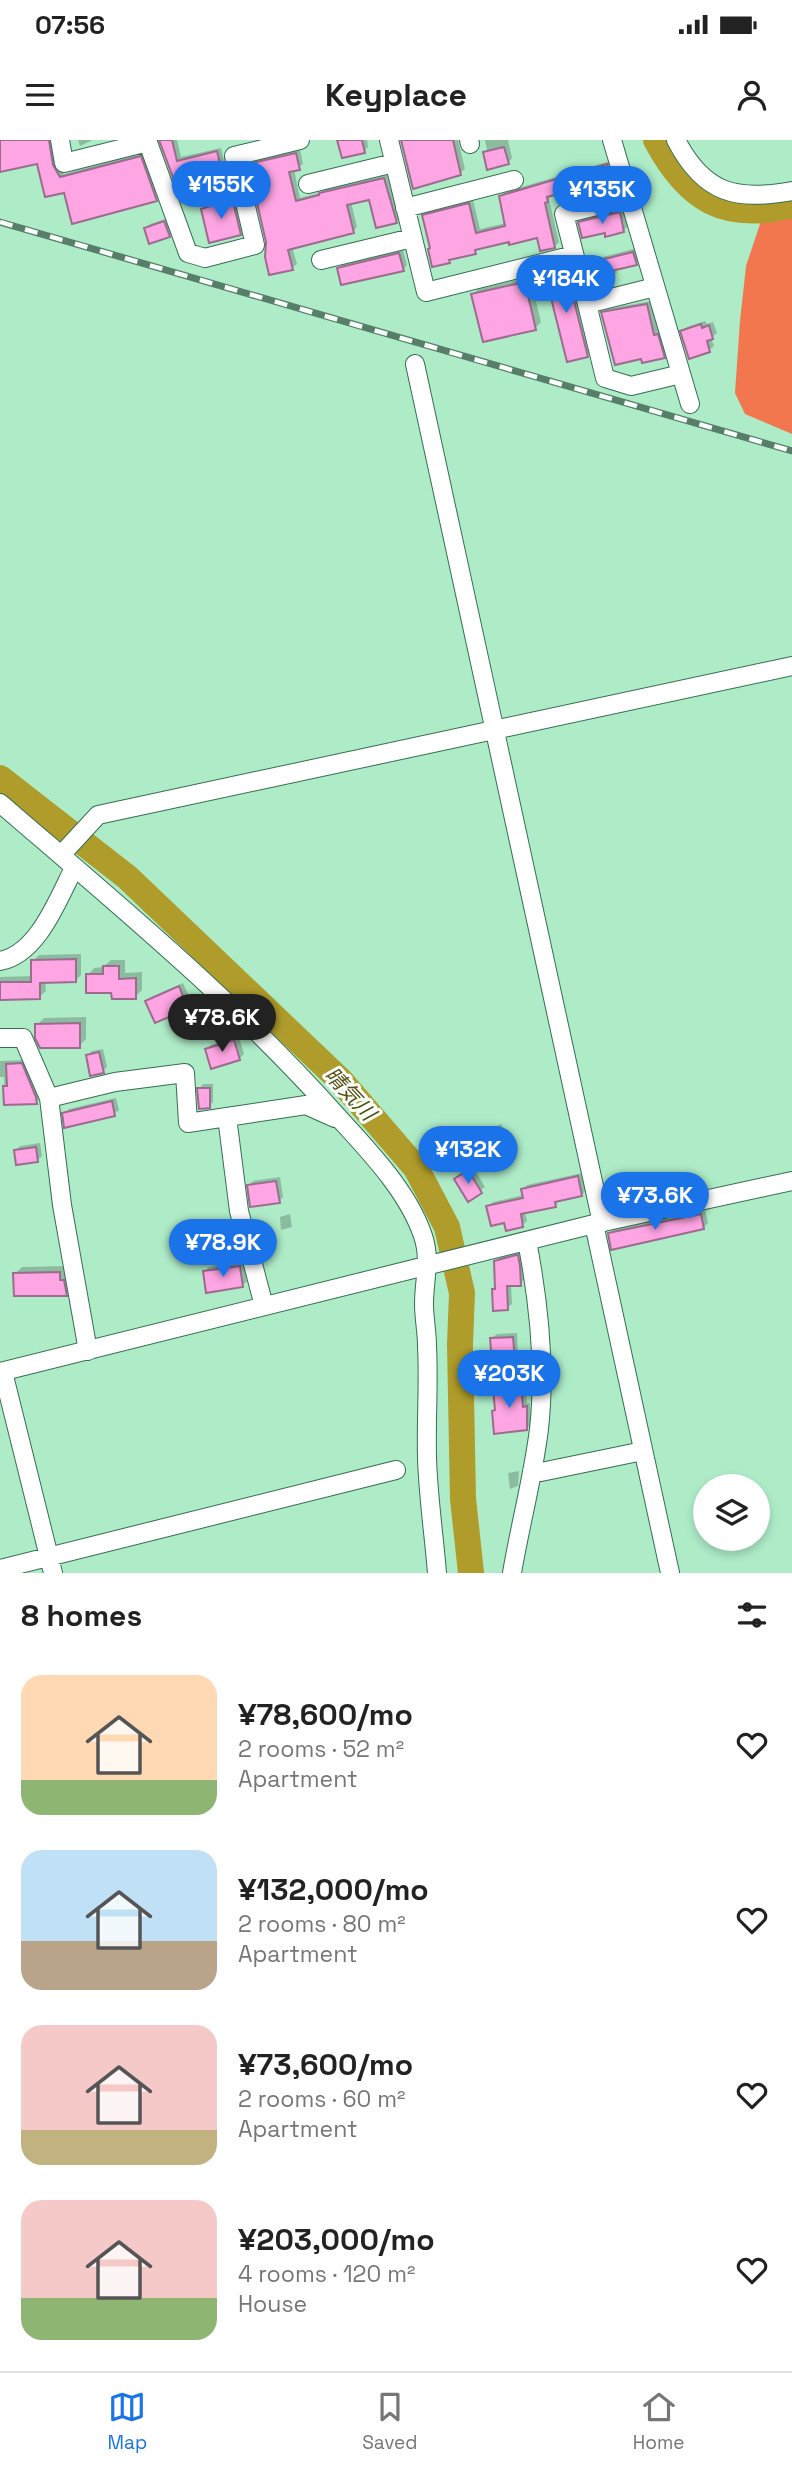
<!DOCTYPE html>
<meta charset="utf-8">
<style>
:root{--surface:#fff;--page:#f6f6f6;--text:#222;--muted:#767676;--line:#e0e0e0;--accent:#1a73e8}
body{margin:0;font-family:"Space Grotesk","Noto Sans JP",sans-serif;background:var(--page);color:var(--text);height:100vh;display:flex;flex-direction:column;font-size:26px;white-space:nowrap}
*{box-sizing:border-box;margin:0}
p{font-size:23px;color:var(--muted)}
.icon{flex:none;width:38px;height:38px;fill:none;stroke:currentColor;stroke-width:2;stroke-linecap:round;stroke-linejoin:round}
.map{position:relative;height:1433px;overflow:hidden}
.drawer{display:flex;flex-direction:column;background:var(--surface);flex:1}
.drawer>*{flex:none}
.tools{position:absolute;left:693px;top:1334px;display:grid;gap:14px}
.tools a{display:grid;place-items:center;width:77px;height:77px;border-radius:50%;background:var(--surface);box-shadow:0 4px 10px #0003;font-size:35px}
.price{position:absolute;translate:-50% -60px;padding:0 16px;border-radius:24px;background:var(--accent);color:#fff;font-size:23px;line-height:46px;filter:drop-shadow(0 2px 4px #0008)}
.price::after{content:'';position:absolute;left:50%;top:42px;width:21px;height:16px;margin-left:-10px;background:inherit;clip-path:polygon(0 0,100% 0,50% 100%)}
.price.on{background:#222;color:#fff}
ul{padding:0;list-style:none}
li{display:flex;align-items:center;gap:21px;height:175px;padding:0 21px}
li span{display:grid;place-items:center;flex:none;width:196px;height:140px;border-radius:21px;color:#555}
li>.icon{margin-inline-start:auto}
span .icon{width:84px;height:84px;fill:#fffc;stroke-width:1}
li b{font-size:30px}
h2{display:flex;justify-content:space-between;align-items:center;height:84px;padding:0 21px;font-size:30px}
.status{display:flex;justify-content:space-between;align-items:center;height:49px;padding:0 35px;background:var(--surface);direction:ltr}
.status svg{height:19px;fill:currentColor}
header{display:flex;justify-content:space-between;align-items:center;height:91px;padding:0 21px;background:var(--surface);font-size:32px;font-weight:700}
.menu{display:flex;justify-content:space-around;align-items:center;height:98px;border-top:2px solid var(--line);background:var(--surface);font-size:19px;color:var(--muted)}
.menu a{display:grid;justify-items:center;gap:4px}
.menu .on{color:var(--accent)}
.map>svg:first-child{display:block}
.forest{fill:#f2774e}
.shadow{fill:#0003}
.lines{fill:none;stroke-linecap:round;stroke-linejoin:round}
.river{stroke:#b09c2a;stroke-width:26}
.building{fill:#fea5e3;stroke:#9d6b8e;stroke-width:2}
.minor-casing{stroke:#336f50;stroke-width:20}
.minor{stroke:#fff;stroke-width:18}
.rail-casing{stroke:#577e68;stroke-width:7}
.rail{stroke:#f8fefa;stroke-width:4.5;stroke-dasharray:13;stroke-linecap:butt}
.labels{text-anchor:middle;stroke-width:6;stroke-linejoin:round;paint-order:stroke}
.water-label{font-size:21px;font-style:italic;fill:#574d12;stroke:#f8fefa}
</style>
<div class="status"><b>07:56</b><svg viewBox="0 0 49 12"><path d="M0 12V9h3v3zM5 12V6h3v6zM10 12V3h3v9zM15 12V0h3v12zM26 1h20v11H26zM47 4h2v5h-2z"/></svg></div>
<header><svg class="icon" aria-label="menu" viewBox="0 0 24 24"><path d="M4 6h16M4 12h16M4 18h16"/></svg>Keyplace<svg class="icon" aria-label="person" viewBox="0 0 24 24"><circle cx="12" cy="8" r="4"/><path d="M4 21q1-7 8-7t8 7"/></svg></header>
<div class="map">
<svg width="792" height="1433" viewBox="0 0 792 1433">
<rect width="100%" height="100%" fill="#aeecc8"/>
<!-- forest -->
<path class="forest" d="M792 56V294L745 274 735 253 740 181 746 126 767 63Z"/>
<!-- shadow -->
<path class="shadow" d="M0 0H54L57 20 64 34 145 12 160 55 156 60 66 51 38 22 0 21Z
M78 0H93L80 6Z
M162 0H177L181 17 221 8 228 39 224 43 178 40Z
M341 0H367L368 7 364 11Z
M403 0H458L465 29 460 33Z
M485 0H508L512 18 508 23 485 12 487 10Z
M300 9 303 24 294 29 300 58 322 52 325 49 388 35 401 77 397 81 377 86 370 58 351 62 357 87 353 91 292 107 297 124 292 128 268 102 250 25 254 21Z
M611 21 615 34 610 39 551 54 549 59 559 102 555 106 538 96 510 100 480 107 475 112 453 117 449 122 432 107 424 76 429 71 473 60 480 89 506 83 501 56 505 52Z
M234 46 244 89 240 93 203 70 208 65 232 58 230 51Z
M624 69 628 86 623 91H606L580 83 584 78Z
M169 78 174 92 169 96 146 89 150 84Z
M637 108 640 119 636 123 616 128 617 133 612 137 590 123 595 119Z
M403 110 407 125 403 130 339 128 343 124Z
M570 125 592 211 587 215 547 135 551 130Z
M530 137 541 182 535 188 473 155 478 149Z
M651 161 659 192 662 191 668 212 664 216 603 173 607 169Z
M705 181 707 184 713 182 717 193 711 198 714 206 709 210 682 192 687 187Z
M81 814V835L75 841H45L46 851 39 857 0 858V837L33 836V821L39 815Z
M111 820H125V833L142 832V850L135 857 113 851 88 835 94 828 103 827Z
M183 843 192 863 187 868 147 861 151 857Z
M197 865 205 884 201 888 183 874Z
M86 877V899L79 906 37 885 44 878Z
M239 897 244 914 239 919 207 909 211 905Z
M103 909 107 927 103 931 88 915 92 911Z
M26 920 40 958 36 962 5 963 4 937H0V921Z
M203 944H213V962L208 967 199 949Z
M116 958 119 970 114 974H64L69 969Z
M501 984 508 1000 504 1004 481 996Z
M40 1003 42 1016 37 1020 16 1010 20 1006Z
M473 1027 485 1047 468 1059 460 1035Z
M582 1033 586 1050 582 1055 559 1061 555 1065 525 1072 527 1081 522 1085 506 1081 488 1066 493 1062 524 1055 523 1050 527 1045Z
M280 1037 283 1057 279 1061 249 1045 253 1041Z
M705 1070 708 1083 703 1088 609 1093 614 1089Z
M290 1074 292 1087 281 1090 280 1077Z
M522 1112 524 1139 520 1144H511L512 1164 507 1168 494 1149 497 1146 496 1121 500 1117Z
M244 1122 247 1141 242 1146 205 1131 209 1127Z
M66 1126 73 1147 66 1154 15 1134 22 1127Z
M517 1193 518 1215 514 1220 492 1198 497 1194Z
M524 1241 527 1263H530L531 1284 527 1288 494 1271 497 1268 495 1249 499 1244Z
M519 1331 518 1346 510 1349 508 1333Z"/>
<g class="lines">
<!-- river -->
<path class="river" d="M656 0C688 60 724 82 792 65
M0 638 127 737 341 941 416 1028 447 1087 462 1153 460 1204 463 1359 471 1433"/>
</g>
<!-- building -->
<path class="building" d="M0 0H49L53 25 60 37 141 16 157 61 72 84 64 53 45 57 37 24 0 32Z
M159 0H172L177 21 217 11 225 45 180 56Z
M337 0H362L365 13 342 18Z
M401 0H453L461 35 413 49Z
M504 7 509 24 487 30 483 12Z
M296 13 300 30 289 32 296 61 319 55V53L384 38 397 83 376 88 369 60 347 65 354 93 288 110 293 130 269 135 265 117 266 102 248 24Z
M607 24 611 40 547 57 548 62 545 63 555 108 540 111 537 98 509 105V102L475 110 476 114 449 120 450 123 432 127 428 109 430 108 422 75 469 63 476 93 505 86 499 56Z
M228 50H230L241 95 209 103 201 69 230 60Z
M620 72 624 92 605 97V93L582 98 578 82Z
M164 81 170 97 149 104 144 88Z
M633 112 637 125 611 131 613 139 593 143 588 123Z
M399 113 404 131 341 145 337 128Z
M566 129 588 217 567 222 545 134Z
M525 142 536 190 483 202 471 154Z
M647 164 654 195 658 194 665 218 642 223 641 219 615 225 601 172Z
M701 184 702 188 709 185 713 199 707 201 710 212 689 219 680 191Z
M76 819V842L40 843V859L0 860V842H31V820Z
M103 826H119V839L136 838V859H112L111 853H86V834H103Z
M179 846 188 869 155 883 145 861Z
M193 868 202 890 190 895 181 873Z
M80 883V908H40L35 898V884Z
M234 900 240 920 211 929 205 909Z
M99 912 104 933 90 936 86 915Z
M22 923 36 957 37 964 4 965 3 946H7L6 924Z
M197 948H210V968L199 969Z
M112 961 115 976 64 988 62 973Z
M497 987 505 1006 487 1014 479 995Z
M36 1007 38 1022 16 1025 14 1010Z
M468 1030 482 1053 468 1062 454 1039Z
M578 1036 582 1056 555 1062 556 1067 521 1074 523 1087 506 1091 504 1083 491 1086 486 1066 523 1058 521 1049Z
M276 1041 280 1063 250 1067 247 1045Z
M701 1074 704 1089 611 1110 608 1093Z
M516 1115H518L520 1126 521 1146H507L508 1170 493 1171 492 1149H495L494 1121Z
M240 1126 243 1147 206 1153 203 1131Z
M60 1132V1140H64L67 1156H14L13 1133Z
M513 1197 515 1221 492 1223 490 1198Z
M521 1245 523 1267 527 1266V1290L494 1294 492 1271 495 1270 493 1248Z"/>
<g class="lines">
<!-- minor casing -->
<g class="minor-casing">
<path id="minor" d="M60 0 64 23 148 2
M147 0 188 113 205 118 255 105 234 16 300 0
M389 0 426 152 574 115
M469 0 470 4
M612 0 690 264
M676 0C704 54 736 61 792 51
M308 44 394 23
M629 58 564 74 587 164 655 147
M405 68 514 40
M321 120 412 98
M587 164 605 238 631 246 681 234
M415 224 602 1083
M0 663C116 763 235 861 337 976 368 1010 408 1051 423 1096 431 1119 424 1140 424 1164 424 1178 427 1192 427 1206 429 1243 426 1280 427 1317 428 1356 434 1395 437 1433
M61 715 98 675 792 526
M0 821C38 814 58 759 74 728
M0 898H23L49 958 62 1065 88 1211
M49 958 115 942 185 933 188 983 227 977 239 1071 264 1166
M227 977 306 965 335 978
M594 1084 670 1433
M0 1232 594 1084 792 1041
M3 1232 53 1433
M532 1331 541 1332 643 1311
M0 1429 396 1330
M512 1433C520 1385 533 1338 539 1289 546 1226 539 1163 527 1101"/>
</g>
<!-- minor -->
<use href="#minor" class="minor"/>
<!-- rail casing -->
<g class="rail-casing">
<path id="rail" d="M0 82 792 311"/>
</g>
<!-- rail -->
<use href="#rail" class="rail"/>
</g>
<g class="labels">
<!-- water labels -->
<g class="water-label">
<text transform="translate(350 954) rotate(47)" y="7">晴気川</text>
</g>
</g>
</svg>
<div class="tools">
<a><svg class="icon" aria-label="layers" viewBox="0 0 24 24"><path d="M12 4l9 5-9 5-9-5zM3 14l9 5 9-5"/></svg></a>
</div>
<b class="price" style="left:221px;top:81px">¥155K</b>
<b class="price" style="left:602px;top:86px">¥135K</b>
<b class="price" style="left:566px;top:175px">¥184K</b>
<b class="price on" style="left:222px;top:914px">¥78.6K</b>
<b class="price" style="left:468px;top:1046px">¥132K</b>
<b class="price" style="left:655px;top:1092px">¥73.6K</b>
<b class="price" style="left:223px;top:1139px">¥78.9K</b>
<b class="price" style="left:509px;top:1270px">¥203K</b>
</div>
<section class="drawer">
<h2>8 homes<svg class="icon" aria-label="filters" viewBox="0 0 24 24"><path d="M4 7h16M4 17h16"/><circle cx="9" cy="7" r="2"/><circle cx="15" cy="17" r="2"/></svg></h2>
<ul>
<li><span style="background:linear-gradient(#ffd9b3 75%,#8fb573 0)"><svg class="icon" aria-label="home" viewBox="0 0 24 24"><path d="M3 11l9-7 9 7M6 9v11h12V9"/></svg></span><div><b>¥78,600/mo</b><p>2 rooms · 52 m²</p><p>Apartment</p></div><svg class="icon" aria-label="heart" viewBox="0 0 24 24"><path d="M12 20l-8-8c-3-5 5-10 8-4 3-6 11-1 8 4z"/></svg></li>
<li><span style="background:linear-gradient(#bfe0f5 65%,#b9a48a 0)"><svg class="icon" aria-label="home" viewBox="0 0 24 24"><path d="M3 11l9-7 9 7M6 9v11h12V9"/></svg></span><div><b>¥132,000/mo</b><p>2 rooms · 80 m²</p><p>Apartment</p></div><svg class="icon" aria-label="heart" viewBox="0 0 24 24"><path d="M12 20l-8-8c-3-5 5-10 8-4 3-6 11-1 8 4z"/></svg></li>
<li><span style="background:linear-gradient(#f6c9c9 75%,#c2b280 0)"><svg class="icon" aria-label="home" viewBox="0 0 24 24"><path d="M3 11l9-7 9 7M6 9v11h12V9"/></svg></span><div><b>¥73,600/mo</b><p>2 rooms · 60 m²</p><p>Apartment</p></div><svg class="icon" aria-label="heart" viewBox="0 0 24 24"><path d="M12 20l-8-8c-3-5 5-10 8-4 3-6 11-1 8 4z"/></svg></li>
<li><span style="background:linear-gradient(#f6c9c9 70%,#8fb573 0)"><svg class="icon" aria-label="home" viewBox="0 0 24 24"><path d="M3 11l9-7 9 7M6 9v11h12V9"/></svg></span><div><b>¥203,000/mo</b><p>4 rooms · 120 m²</p><p>House</p></div><svg class="icon" aria-label="heart" viewBox="0 0 24 24"><path d="M12 20l-8-8c-3-5 5-10 8-4 3-6 11-1 8 4z"/></svg></li>
</ul>
</section>
<nav class="menu">
<a class="on"><svg class="icon" aria-label="map" viewBox="0 0 24 24"><path d="M3 6l6-2 6 2 6-2v14l-6 2-6-2-6 2zM9 4v14M15 6v14"/></svg>Map</a>
<a><svg class="icon" aria-label="saved" viewBox="0 0 24 24"><path d="M7 4h10v16l-5-4-5 4z"/></svg>Saved</a>
<a><svg class="icon" aria-label="home" viewBox="0 0 24 24"><path d="M3 11l9-7 9 7M6 9v11h12V9"/></svg>Home</a>
</nav>
